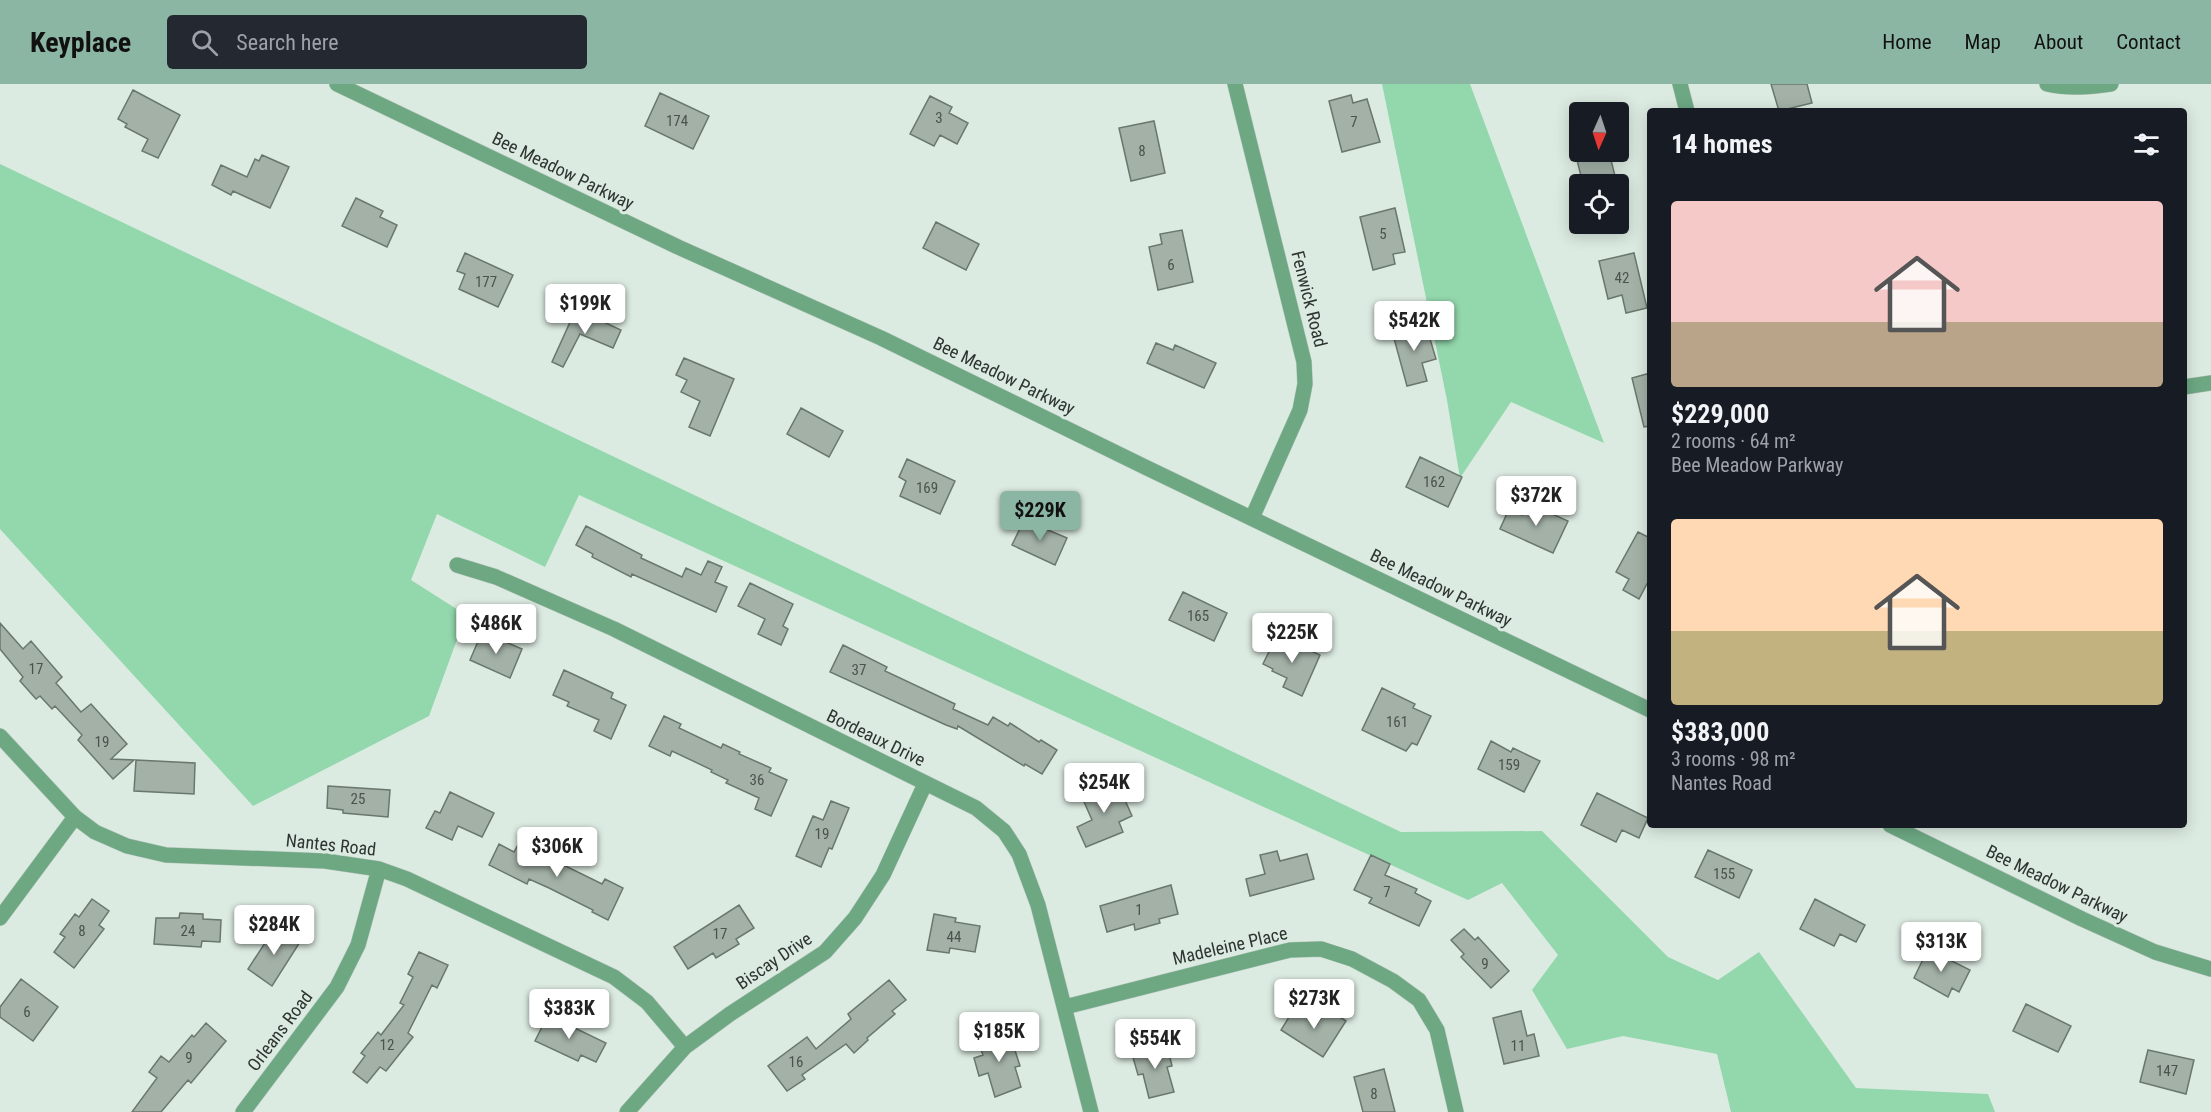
<!DOCTYPE html>
<meta charset="utf-8">
<style>
:root{--surface:#171b24;--page:#242831;--text:#f1f3f6;--muted:#9ea1a6;--accent:#8bb6a4}
body{margin:0;font-family:"Roboto Condensed",sans-serif;background:var(--page);color:var(--text);height:100vh;display:flex;flex-direction:column;font-size:22px;white-space:nowrap}
*{box-sizing:border-box;margin:0}
p{font-size:20px;color:var(--muted)}
.icon{flex:none;width:33px;height:33px;fill:none;stroke:currentColor;stroke-width:2;stroke-linecap:round;stroke-linejoin:round}
.map{position:relative;flex:1;overflow:hidden}
.drawer{position:absolute;left:1647px;top:24px;width:540px;height:720px;display:flex;flex-direction:column;background:var(--surface);border-radius:6px;box-shadow:0 3px 15px #0003}
.drawer>*{flex:none}
.needle{width:39px;rotate:183deg}
.tools{position:absolute;left:1569px;top:18px;display:grid;gap:12px}
.tools a{display:grid;place-items:center;width:60px;height:60px;border-radius:6px;background:var(--surface);box-shadow:0 3px 15px #0003;font-size:30px}
.price{position:absolute;translate:-50% -51px;padding:0 14px;border-radius:6px;background:#fff;color:#222;font-size:20px;line-height:39px;filter:drop-shadow(0 2px 3px #0008)}
.price::after{content:'';position:absolute;left:50%;top:36px;width:18px;height:14px;margin-left:-9px;background:inherit;clip-path:polygon(0 0,100% 0,50% 100%)}
.price.on{background:var(--accent);color:#111}
ul{padding:0;list-style:none}
li{display:grid;align-content:center;gap:12px;height:318px;padding:0 24px}
li span{display:grid;place-items:center;height:186px;border-radius:6px;color:#555}
li>.icon{margin-inline-start:auto}
span .icon{width:108px;height:108px;fill:#fffc;stroke-width:1}
li b{font-size:26px}
h2{display:flex;justify-content:space-between;align-items:center;height:72px;padding:0 24px;font-size:26px}
header{display:flex;align-items:center;gap:36px;box-sizing:border-box;height:84px;padding:0 30px;background:var(--accent);color:#111}
header strong{font-size:28px}
nav{display:flex;gap:33px;margin-inline-start:auto;font-size:21px}
.search{width:420px;height:54px;background:var(--page);display:flex;align-items:center;gap:15px;box-sizing:border-box;padding:0 21px;border-radius:6px;color:var(--muted);font-size:22px}
.map>svg:first-child{display:block}
.green{fill:#93d7ac}
.building{fill:#a3b1a7;stroke:#69776d;stroke-width:1.5}
.lines{fill:none;stroke-linecap:round;stroke-linejoin:round}
.minor-casing{stroke:#b9c6be;stroke-width:16}
.tertiary-casing{stroke:#b9c6be;stroke-width:16}
.minor{stroke:#6da883;stroke-width:15}
.tertiary{stroke:#6da883;stroke-width:15}
.labels{text-anchor:middle;stroke-width:6;stroke-linejoin:round;paint-order:stroke}
.number-label{font-size:15px;fill:#4b534e}
.street-label{font-size:18px;fill:#2e3430;stroke:#dcebe1}
</style>
<header>
<strong>Keyplace</strong>
<div class="search"><svg class="icon" aria-label="search" viewBox="0 0 24 24"><circle cx="10" cy="10" r="6"/><path d="M15 15l6 6"/></svg>Search here</div>
<nav><a>Home</a><a>Map</a><a>About</a><a>Contact</a></nav>
</header>
<div class="map">
<svg width="2211" height="1028" viewBox="0 0 2211 1028">
<rect width="100%" height="100%" fill="#dcebe1"/>
<!-- green -->
<path class="green" d="M1382 0H1470L1604 359 1511 318 1460 394 1447 316Z
M0 80 1401 748 1542 747 1668 873 1718 896 1759 868 1856 1004 1988 1010 1995 1028H1731L1717 970 1623 952 1567 965 1532 906 1558 871 1502 799 1468 816 579 411 545 483 437 430 411 496 466 531 429 632 253 722 0 445Z"/>
<!-- building -->
<path class="building" d="M1771 0H1807L1812 19 1779 27Z
M133 6 180 31 158 74 142 67 148 55 125 43 127 40 118 35Z
M660 9 709 32 693 65 645 42Z
M1351 11 1353 19 1367 15 1380 58 1342 68 1329 17Z
M930 12 952 23 949 29 968 39 957 60 940 51 934 62 910 50Z
M1154 37 1165 89 1131 97 1119 44Z
M1575 68H1609L1617 100H1583Z
M262 71 289 83 270 124 233 107 231 111 212 101 221 81 247 93 255 75 259 77Z
M356 114 383 127 380 133 397 141 387 163 342 142Z
M1395 124 1405 168 1393 170 1395 180 1373 186 1360 133Z
M936 138 979 160 966 186 923 164Z
M1182 146 1193 198 1158 206 1149 163 1162 160 1160 150Z
M465 169 513 191 498 223 459 205 465 190 457 187Z
M1634 169 1647 224 1626 229 1622 211 1608 215 1599 177Z
M576 225 621 246 613 264 580 250 563 283 552 278Z
M1425 238 1436 275 1422 279 1427 297 1407 302 1392 247Z
M1156 259 1173 266 1175 261 1216 279 1204 304 1147 279Z
M684 274 734 295 710 352 689 343 700 317 681 308 687 296 676 291Z
M1650 289V342L1644 343 1632 294Z
M801 324 843 347 829 373 787 350Z
M1420 373 1462 393 1448 423 1406 403Z
M907 375 955 397 940 430 900 412 906 397 899 393Z
M1528 419 1568 437 1553 469 1500 445 1509 425 1522 431Z
M1024 436 1067 454 1055 481 1012 461Z
M586 442 642 471 641 474 682 493 686 484 701 491 708 477 722 483 715 498 727 503 716 528 632 490 631 493 592 473 593 470 576 461Z
M1638 448 1650 454V494L1639 515 1623 506 1629 495 1616 488Z
M750 499 793 520 783 542 788 545 781 561 758 550 765 535 738 522Z
M1183 508 1227 529 1214 557 1169 536Z
M0 539 23 565 31 557 62 593 56 599 81 628 91 620 127 660 111 675 134 676 113 695 78 656 82 651 55 622 52 625 40 612 36 615 20 597 23 593 0 565Z
M482 548 522 565 510 594 470 576Z
M1277 551 1320 571 1302 612 1283 603 1287 594 1272 587 1273 585 1263 580Z
M843 561 887 583 885 587 955 620 953 625 988 641 993 633 1008 642 1010 639 1039 658 1041 656 1057 666 1042 690 1025 680 1024 682 958 642 957 645 946 641 830 588Z
M564 586 613 609 611 614 626 621 611 655 594 647 599 636 567 622 569 618 553 611Z
M1382 604 1415 620 1413 624 1431 632 1417 661 1412 659 1406 667 1362 646Z
M664 632 681 640 679 644 721 664 723 660 740 668 739 670 771 684 769 688 787 696 771 732 755 725 759 714 726 699 728 696 711 688 712 686 672 667 670 672 649 662Z
M1491 657 1511 668 1513 664 1540 677 1524 708 1478 685Z
M136 676 195 679 194 710 134 707Z
M1116 696 1132 732 1119 738 1123 748 1086 763 1077 743 1092 736 1081 711Z
M328 702 390 706 388 733 343 729V726L327 724Z
M450 708 494 729 482 753 458 742 452 756 426 744 435 727 440 729Z
M1597 709 1648 734 1639 754 1622 746 1616 758 1581 741Z
M831 717 849 724 832 765 829 764 821 783 796 772 813 732 823 736Z
M519 759 602 800 605 795 623 804 608 836 592 828 593 826 549 804 529 795 527 800 489 781 499 760 514 768Z
M1708 766 1752 786 1739 814 1695 793Z
M1277 767 1280 777 1307 770 1314 795 1250 812 1246 795 1265 790 1260 771Z
M1371 771 1390 780 1385 791 1417 805 1415 809 1431 817 1419 842 1369 819 1372 814 1354 806Z
M1171 801 1178 830 1159 835 1160 839 1135 846 1134 840 1107 848 1100 822Z
M92 815 109 827 99 841 104 845 74 884 54 868 65 853 60 850 75 830 79 833Z
M1815 815 1865 841 1856 858 1840 850 1834 862 1800 845Z
M739 821 754 844 736 855 739 860 716 874 713 869 688 885 674 863Z
M180 829 203 830V835L221 836 220 858 202 857 201 863 154 860 156 834H179Z
M934 830 956 834 955 838 980 842 975 868 950 864 949 869 927 866Z
M276 842 300 858 272 902 248 885Z
M1464 845 1475 856 1478 853 1509 887 1491 904 1461 873 1464 870 1451 856Z
M1928 865 1970 886 1959 908 1952 904 1948 913 1914 894Z
M419 868 448 881 437 904 432 901 408 949 413 953 386 987 380 983 367 999 353 988 365 972 361 969 378 948 381 951 404 921 400 919 413 893 408 890Z
M21 895 58 923 33 957 0 933V923Z
M889 896 906 916 892 927 895 930 867 954 868 956 854 969 846 960 802 991 805 995 787 1007 768 982 807 953 816 965 851 935 848 930Z
M2026 920 2071 942 2058 968 2013 947Z
M1294 925 1317 940 1327 925 1346 937 1323 973 1281 946Z
M1521 927 1527 952 1534 950 1539 972 1504 980 1493 934Z
M548 931 606 959 596 978 581 971 578 977 535 957Z
M206 939 226 957 191 999 188 996 161 1028H132L157 994 149 988 161 972 169 978 192 951 194 953Z
M1003 943 1009 961 1013 960 1020 982 1015 983 1021 1003 995 1013 988 989 979 992 974 974 983 971 981 966 988 964 985 949Z
M1167 961 1172 982 1167 983 1174 1008 1149 1014 1143 990 1138 991 1132 970Z
M2148 966 2194 976 2186 1010 2140 998Z
M1384 985 1395 1028H1363L1354 993Z"/>
<g class="lines">
<!-- minor casing -->
<g class="minor-casing">
<path id="minor" d="M1235 0 1304 278 1305 300 1300 326 1252 434
M1680 0 1687 27
M2047 0C2069 5 2089 3 2111 0
M2184 303 2211 299
M457 481 496 493 614 545 976 724 1004 747 1019 770 1038 821 1091 1028
M0 652 75 733 95 748 127 762 166 771 325 777 379 785 407 795 614 893 647 918 685 963
M0 834 75 733
M1065 923 1290 866 1321 865 1352 875 1393 897 1419 916 1437 946 1456 1028
M243 1028 337 903 358 861 379 785
M627 1028 685 963 730 930 825 868 855 834 883 791 925 700"/>
</g>
<!-- tertiary casing -->
<g class="tertiary-casing">
<path id="tertiary" d="M337 0 678 163 881 254 1145 383 1650 626
M1890 741 2082 835 2155 868 2211 885"/>
</g>
<!-- minor -->
<use href="#minor" class="minor"/>
<!-- tertiary -->
<use href="#tertiary" class="tertiary"/>
</g>
<g class="labels">
<!-- number labels -->
<g class="number-label">
<text x="939" y="39">3</text>
<text x="677" y="42">174</text>
<text x="1354" y="43">7</text>
<text x="1142" y="72">8</text>
<text x="1383" y="155">5</text>
<text x="1171" y="186">6</text>
<text x="1622" y="199">42</text>
<text x="486" y="203">177</text>
<text x="1434" y="403">162</text>
<text x="927" y="409">169</text>
<text x="1198" y="537">165</text>
<text x="36" y="590">17</text>
<text x="859" y="591">37</text>
<text x="1397" y="643">161</text>
<text x="102" y="663">19</text>
<text x="1509" y="686">159</text>
<text x="757" y="701">36</text>
<text x="358" y="720">25</text>
<text x="822" y="755">19</text>
<text x="1724" y="795">155</text>
<text x="1387" y="813">7</text>
<text x="1139" y="831">1</text>
<text x="82" y="852">8</text>
<text x="188" y="852">24</text>
<text x="720" y="855">17</text>
<text x="954" y="858">44</text>
<text x="1485" y="885">9</text>
<text x="27" y="933">6</text>
<text x="387" y="966">12</text>
<text x="1518" y="967">11</text>
<text x="189" y="979">9</text>
<text x="796" y="983">16</text>
<text x="2167" y="992">147</text>
<text x="1374" y="1015">8</text>
</g>
<!-- street labels -->
<g class="street-label">
<text transform="translate(563 87) rotate(26)" y="6">Bee Meadow Parkway</text>
<text transform="translate(1309 215) rotate(76)" y="6">Fenwick Road</text>
<text transform="translate(1004 292) rotate(26)" y="6">Bee Meadow Parkway</text>
<text transform="translate(1441 504) rotate(26)" y="6">Bee Meadow Parkway</text>
<text transform="translate(876 654) rotate(26)" y="6">Bordeaux Drive</text>
<text transform="translate(331 761) rotate(6)" y="6">Nantes Road</text>
<text transform="translate(2057 800) rotate(26)" y="6">Bee Meadow Parkway</text>
<text transform="translate(1230 862) rotate(-13)" y="6">Madeleine Place</text>
<text transform="translate(774 877) rotate(-34)" y="6">Biscay Drive</text>
<text transform="translate(280 947) rotate(-53)" y="6">Orleans Road</text>
</g>
</g>
</svg>
<div class="tools">
<a><svg class="needle" viewBox="-14 -14 28 28"><path d="M0-13l5 13h-10z" fill="#e53935"/><path d="M0 13l5-13h-10z" fill="#9ea1a6"/></svg></a>
<a><svg class="icon" aria-label="locate" viewBox="0 0 24 24"><circle cx="12" cy="12" r="6"/><path d="M12 2v4M12 18v4M2 12h4M18 12h4"/></svg></a>
</div>
<b class="price" style="left:585px;top:251px">$199K</b>
<b class="price" style="left:1414px;top:268px">$542K</b>
<b class="price" style="left:1536px;top:443px">$372K</b>
<b class="price on" style="left:1040px;top:458px">$229K</b>
<b class="price" style="left:496px;top:571px">$486K</b>
<b class="price" style="left:1292px;top:580px">$225K</b>
<b class="price" style="left:1104px;top:730px">$254K</b>
<b class="price" style="left:557px;top:794px">$306K</b>
<b class="price" style="left:274px;top:872px">$284K</b>
<b class="price" style="left:1941px;top:889px">$313K</b>
<b class="price" style="left:1314px;top:946px">$273K</b>
<b class="price" style="left:569px;top:956px">$383K</b>
<b class="price" style="left:999px;top:979px">$185K</b>
<b class="price" style="left:1155px;top:986px">$554K</b>
<section class="drawer">
<h2>14 homes<svg class="icon" aria-label="filters" viewBox="0 0 24 24"><path d="M4 7h16M4 17h16"/><circle cx="9" cy="7" r="2"/><circle cx="15" cy="17" r="2"/></svg></h2>
<ul>
<li><span style="background:linear-gradient(#f6c9c9 65%,#b9a48a 0)"><svg class="icon" aria-label="home" viewBox="0 0 24 24"><path d="M3 11l9-7 9 7M6 9v11h12V9"/></svg></span><div><b>$229,000</b><p>2 rooms · 64 m²</p><p>Bee Meadow Parkway</p></div></li>
<li><span style="background:linear-gradient(#ffd9b3 60%,#c2b280 0)"><svg class="icon" aria-label="home" viewBox="0 0 24 24"><path d="M3 11l9-7 9 7M6 9v11h12V9"/></svg></span><div><b>$383,000</b><p>3 rooms · 98 m²</p><p>Nantes Road</p></div></li>
</ul>
</section>
</div>
